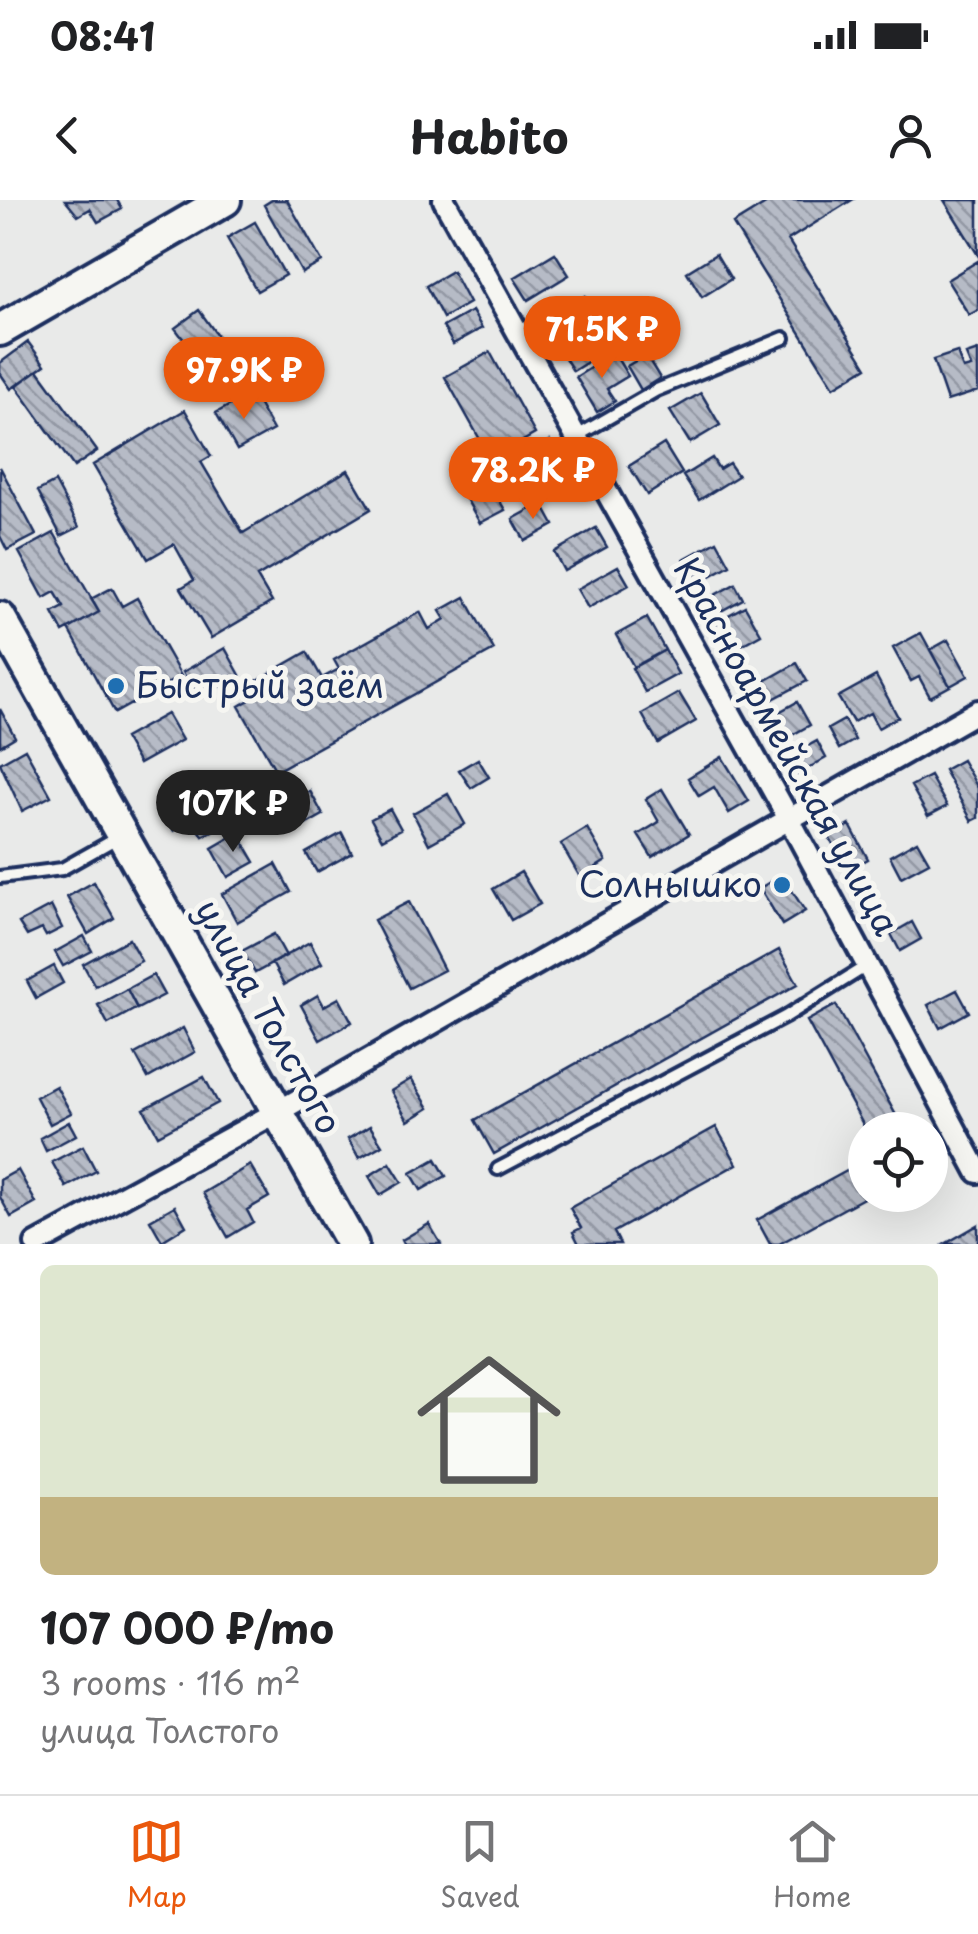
<!DOCTYPE html>
<meta charset="utf-8">
<style>
:root{--surface:#fff;--page:#f2f2f2;--text:#202124;--muted:#757577;--line:#e0e0e0;--accent:#ea580c}
body{margin:0;font-family:"Playpen Sans",sans-serif;background:var(--page);color:var(--text);height:100vh;display:flex;flex-direction:column;font-size:38px;white-space:nowrap}
*{box-sizing:border-box;margin:0}
p{font-size:32px;color:var(--muted)}
.icon{flex:none;width:55px;height:55px;fill:none;stroke:currentColor;stroke-width:2;stroke-linecap:round;stroke-linejoin:round}
.map{position:relative;height:1044px;overflow:hidden}
.panel{display:flex;flex-direction:column;background:var(--surface);flex:1}
.panel>*{flex:none}
.controls{position:absolute;left:848px;top:912px;display:grid;gap:20px}
.controls a{display:grid;place-items:center;width:100px;height:100px;border-radius:50%;background:var(--surface);box-shadow:0 10px 40px #0002;font-size:50px}
.price{position:absolute;translate:-50% -85px;padding:0 22px;border-radius:35px;background:var(--accent);color:#fff;font-size:32px;line-height:65px;filter:drop-shadow(0 2px 5px #0008)}
.price::after{content:'';position:absolute;left:50%;top:60px;width:30px;height:22px;margin-left:-15px;background:inherit;clip-path:polygon(0 0,100% 0,50% 100%)}
.price.active{background:#222;color:#fff}
ul{padding:0;list-style:none}
li{display:grid;align-content:center;gap:20px;height:530px;padding:0 40px}
li+li{border-top:2px solid var(--line)}
li span{display:grid;place-items:center;height:310px;border-radius:15px;color:#555}
li>.icon{margin-inline-start:auto}
span .icon{width:180px;height:180px;fill:#fffc;stroke-width:1}
li b{font-size:42px}
.status{display:flex;justify-content:space-between;align-items:center;height:70px;padding:0 50px;background:var(--surface);direction:ltr}
.status svg{height:28px;fill:currentColor}
header{display:flex;justify-content:space-between;align-items:center;height:130px;padding:0 40px;background:var(--surface);font-size:45px;font-weight:700}
.menu{display:flex;justify-content:space-around;align-items:center;height:140px;border-top:2px solid var(--line);background:var(--surface);font-size:28px;color:var(--muted)}
.menu a{display:grid;justify-items:center;gap:5px}
.menu .active{color:var(--accent)}
.map>svg:first-child{display:block}
.building{fill:url(#building-back-hatch);stroke:#1b2f5e;stroke-width:2.5}
.lines{fill:none;stroke-linecap:round;stroke-linejoin:round}
.lane-casing{stroke:#1b2f5e;stroke-width:18}
.street-casing{stroke:#1b2f5e;stroke-width:28}
.secondary-casing{stroke:#1b2f5e;stroke-width:38}
.lane{stroke:#f6f6f2;stroke-width:10}
.street{stroke:#f6f6f2;stroke-width:20}
.secondary{stroke:#f6f6f2;stroke-width:30}
.poi-dot{fill:#1f6fb2;stroke:#f6f6f2;stroke-width:4}
.labels{text-anchor:middle;stroke-width:10;stroke-linejoin:round;paint-order:stroke}
.poi-label{font-size:35px;fill:#1b2f5e;stroke:#f6f6f2;text-anchor:start}
.street-label{font-size:35px;fill:#1b2f5e;stroke:#f6f6f2}
</style>
<div class="status"><b>08:41</b><svg viewBox="0 0 49 12"><path d="M0 12V9h3v3zM5 12V6h3v6zM10 12V3h3v9zM15 12V0h3v12zM26 1h20v11H26zM47 4h2v5h-2z"/></svg></div>
<header><svg class="icon" aria-label="back" viewBox="0 0 24 24"><path d="M15 5l-7 7 7 7"/></svg>Habito<svg class="icon" aria-label="person" viewBox="0 0 24 24"><circle cx="12" cy="8" r="4"/><path d="M4 21q1-7 8-7t8 7"/></svg></header>
<div class="map">
<svg width="978" height="1044" viewBox="0 0 978 1044">
<defs>
<pattern id="building-back-hatch" width="6" height="6" patternUnits="userSpaceOnUse" patternTransform="scale(2.5)"><rect width="6" height="6" fill="#b6bbc6"/><path d="M-1 5l2 2M0 0l6 6M5-1l2 2" fill="none" stroke="#9398a4"/></pattern>
</defs>
<rect width="100%" height="100%" fill="#e9eae9"/>
<filter id="ink" filterUnits="userSpaceOnUse"><feTurbulence type="fractalNoise" baseFrequency=".01" numOctaves="2"/><feDisplacementMap in="SourceGraphic" scale="20" xChannelSelector="R" yChannelSelector="G"/><feConvolveMatrix kernelMatrix="1 2 1 2 8 2 1 2 1" color-interpolation-filters="sRGB"/></filter>
<g filter="url(#ink)">
<!-- building -->
<path class="building" d="M65 0H117L122 9 98 22 90 9 78 16Z
M272 0H287L322 62 302 73 264 5Z
M772 0H852L788 40 867 167 834 187 733 24Z
M944 0H978V55Z
M255 22 285 75 257 91 227 38Z
M555 53 569 75 528 100 514 78Z
M716 54 731 79 702 97 687 72Z
M978 61V110L969 115 947 80Z
M452 71 469 103 443 118 426 86Z
M585 96 597 116 569 133 557 113Z
M199 110 222 142 199 160 175 128Z
M472 111 482 128 453 144 443 127Z
M594 123 601 134 581 147 589 161 573 171 557 145Z
M28 142 45 165 11 189 0 173V163Z
M978 151V191L947 201 933 160 957 152 963 169 971 167 966 155Z
M490 152 535 234 491 259 445 177Z
M614 153 628 176 607 189 615 201 597 212 576 177Z
M646 155 660 178 641 190 627 166Z
M38 170 97 251 74 267 16 186Z
M252 193 273 230 237 250 216 213Z
M701 193 720 225 690 243 670 211Z
M185 210 211 256 201 262 243 333 348 270 371 309 257 377 272 402 211 438 181 388 194 380 174 344 148 359 93 265Z
M550 241 561 260 497 296 505 310 480 323 461 290Z
M664 244 682 273 647 295 629 266Z
M712 258 719 269 729 263 738 276 699 300 683 276Z
M0 267 36 335 7 350 0 336Z
M55 282 79 327 61 336 38 291Z
M542 303 554 325 525 341 513 319Z
M596 328 607 347 564 371 554 352Z
M54 333 99 412 63 432 53 413 64 407 55 392 44 398 19 352Z
M717 341 730 365 698 383 684 359Z
M618 366 629 385 588 408 577 389Z
M735 384 743 399 710 417 702 402Z
M112 388 122 406 137 398 181 476 115 513 69 429 99 412 91 399Z
M465 397 494 450 276 571 239 506 258 495 251 484 307 452 322 478 339 469 334 460 420 412 429 429 445 419 440 411Z
M745 406 761 434 729 452 714 423Z
M647 418 665 450 634 467 616 435Z
M921 433 950 486 930 497 919 477 911 481 893 448Z
M948 440 968 476 950 486 930 450Z
M225 448 240 475 198 499 183 472Z
M665 450 678 474 645 492 632 468Z
M797 463 807 481 758 507 749 490Z
M876 476 898 517 878 528 870 513 853 522 838 497Z
M679 493 696 521 658 543 642 514Z
M797 502 810 525 783 540 770 517Z
M0 509 15 537 0 546Z
M167 514 182 540 139 564 124 538Z
M844 520 855 540 839 549 828 529Z
M817 541 826 558 798 574 788 557Z
M25 549 51 596 22 611 0 563Z
M722 557 749 601 729 613 714 587 699 596 688 578Z
M478 559 489 577 471 588 459 570Z
M962 560 978 588V618L972 621 944 570Z
M930 576 947 606 928 616 911 586Z
M205 584 227 623 203 636 193 620 174 631 162 608Z
M662 589 689 634 652 657 638 635 659 622 646 599Z
M310 591 323 615 298 629 284 605Z
M448 594 465 624 429 644 413 613Z
M390 609 401 629 382 639 371 619Z
M850 625 868 659 848 670 829 637Z
M587 628 606 661 580 677 561 644Z
M238 633 255 662 228 677 212 648Z
M342 633 352 653 317 672 306 653Z
M917 641 929 662 901 677 890 656Z
M276 664 291 692 237 722 222 694Z
M521 672 540 704 511 720 493 689Z
M782 675 805 711 782 725 760 688Z
M94 682 114 718 88 734 67 697Z
M409 702 444 770 409 788 374 720Z
M51 706 62 728 46 736 42 729 27 736 19 723Z
M912 722 921 739 900 751 891 734Z
M274 734 286 756 255 773 242 751Z
M84 736 92 751 63 766 55 752Z
M129 739 141 761 95 786 83 764Z
M310 742 322 763 284 785 272 763Z
M779 750 798 784 494 954 475 920Z
M54 766 63 783 36 798 27 781Z
M153 775 164 795 137 809 127 789Z
M127 789 137 808 108 824 98 805Z
M957 790 969 812 940 828 928 805Z
M318 795 324 806 339 798 352 822 320 840 301 805Z
M836 805 904 930H866L807 821Z
M183 828 195 852 148 878 135 854Z
M204 877 218 903 158 935 144 909Z
M411 879 429 908 408 921 391 891Z
M56 886 71 913 50 924 36 897Z
M69 922 76 935 46 951 40 938Z
M370 926 382 945 359 958 348 939Z
M716 927 737 964 614 1032 620 1044H579L573 1032 581 1028 570 1008Z
M83 946 96 971 66 987 52 962Z
M436 959 446 976 421 990 411 973Z
M865 961V995H869L779 1044H770L757 1020Z
M390 963 402 982 380 995 369 976Z
M250 965 269 997 247 1010 253 1022 228 1037 203 993Z
M18 970 36 1003 11 1017 0 997V980Z
M175 1006 186 1026 162 1041 150 1020Z
M429 1024 441 1044H404L402 1040Z
M978 1025V1044H945Z"/>
<g class="lines">
<!-- lane casing -->
<g class="lane-casing">
<path id="lane" d="M577 236 657 190 784 138
M0 677 62 669 117 638
M498 969 785 817 868 765"/>
</g>
<!-- street casing -->
<g class="street-casing">
<path id="street" d="M444 0 788 617 978 972
M36 1044 279 911 978 511"/>
</g>
<!-- secondary casing -->
<g class="secondary-casing">
<path id="secondary" d="M0 130 225 0
M0 418 352 1044"/>
</g>
<!-- lane -->
<use href="#lane" class="lane"/>
<!-- street -->
<use href="#street" class="street"/>
<!-- secondary -->
<use href="#secondary" class="secondary"/>
</g>
</g>
<!-- markers -->
<g class="poi-dot">
<circle cx="116" cy="486" r="10"/>
<circle cx="782" cy="685" r="10"/>
</g>
<g class="labels">
<!-- poi labels -->
<g class="poi-label">
<text x="136" y="498">Быстрый заём</text>
<text x="762" y="697" text-anchor="end">Солнышко</text>
</g>
<!-- street labels -->
<g class="street-label">
<text transform="translate(786 547) rotate(61)" y="12">Красноармейская улица</text>
<text transform="translate(268 817) rotate(61)" y="12">улица Толстого</text>
</g>
</g>
</svg>
<div class="controls">
<a><svg class="icon" aria-label="locate" viewBox="0 0 24 24"><circle cx="12" cy="12" r="6"/><path d="M12 2v4M12 18v4M2 12h4M18 12h4"/></svg></a>
</div>
<b class="price" style="left:602px;top:181px">71.5K ₽</b>
<b class="price" style="left:244px;top:222px">97.9K ₽</b>
<b class="price" style="left:533px;top:322px">78.2K ₽</b>
<b class="price active" style="left:233px;top:655px">107K ₽</b>
</div>
<section class="panel">
<ul>
<li><span style="background:linear-gradient(#dfe7d0 75%,#c2b280 0)"><svg class="icon" aria-label="home" viewBox="0 0 24 24"><path d="M3 11l9-7 9 7M6 9v11h12V9"/></svg></span><div><b>107 000 ₽/mo</b><p>3 rooms · 116 m²</p><p>улица Толстого</p></div></li>
</ul>
</section>
<nav class="menu">
<a class="active"><svg class="icon" aria-label="map" viewBox="0 0 24 24"><path d="M3 6l6-2 6 2 6-2v14l-6 2-6-2-6 2zM9 4v14M15 6v14"/></svg>Map</a>
<a><svg class="icon" aria-label="saved" viewBox="0 0 24 24"><path d="M7 4h10v16l-5-4-5 4z"/></svg>Saved</a>
<a><svg class="icon" aria-label="home" viewBox="0 0 24 24"><path d="M3 11l9-7 9 7M6 9v11h12V9"/></svg>Home</a>
</nav>
